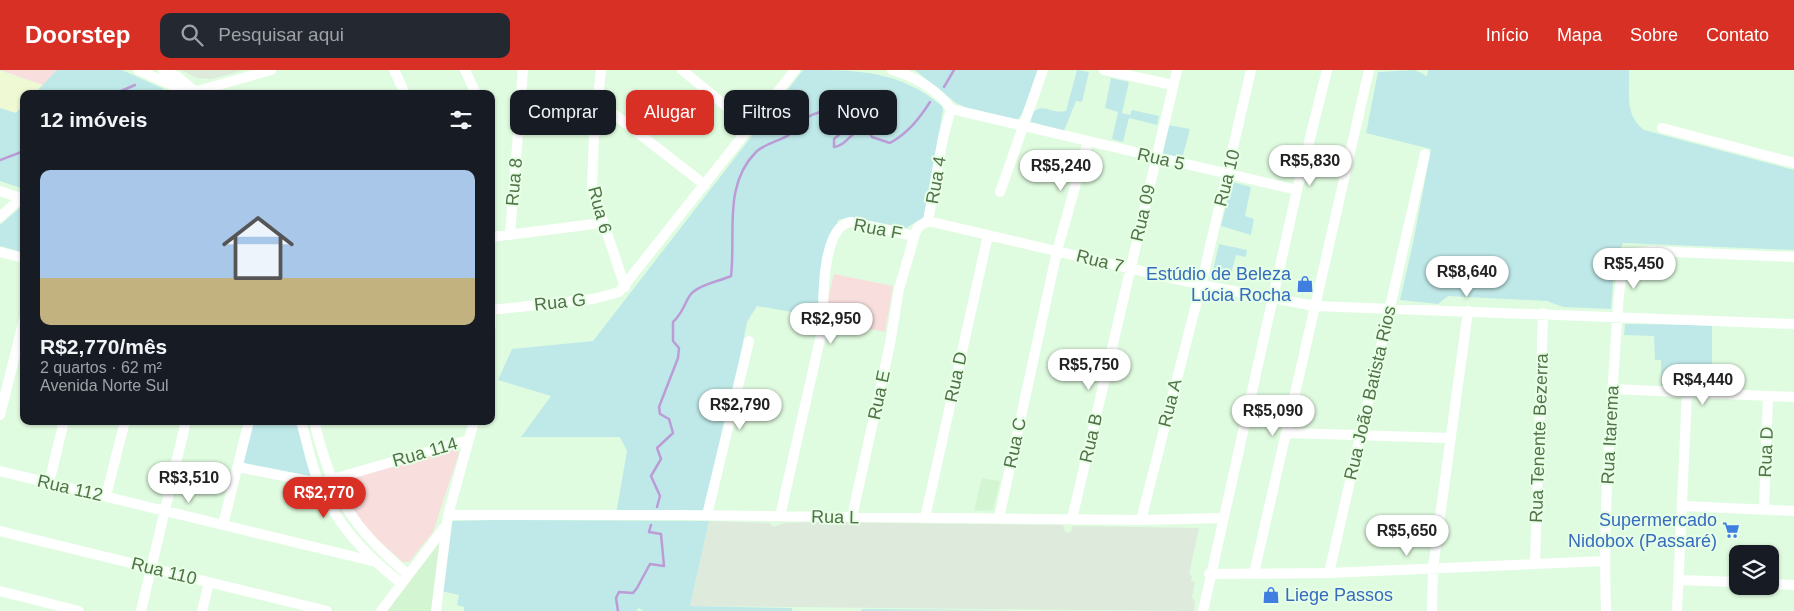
<!DOCTYPE html>
<html lang="pt">
<meta charset="utf-8">
<style>
:root{--surface:#171b24;--page:#242831;--text:#f1f3f6;--muted:#9ea1a6;--accent:#d93025}
body{margin:0;font-family:Helvetica,sans-serif;background:var(--page);color:var(--text);height:100vh;display:flex;flex-direction:column;font-size:19px;white-space:nowrap}
*{box-sizing:border-box;margin:0}
p{font-size:16px;color:var(--muted)}
.icon{flex:none;width:28px;height:28px;fill:none;stroke:currentColor;stroke-width:2;stroke-linecap:round;stroke-linejoin:round}
.map{position:relative;flex:1;overflow:hidden}
.details{position:absolute;left:20px;top:20px;width:475px;height:335px;display:flex;flex-direction:column;background:var(--surface);border-radius:10px;box-shadow:0 1px 4px #0004}
.details>*{flex:none}
.top-card{position:absolute;left:510px;top:20px;width:475px;height:45px;display:flex;gap:10px}
.fabs{position:absolute;left:1729px;top:475px;display:grid;gap:10px}
.fabs a{display:grid;place-items:center;width:50px;height:50px;border-radius:10px;background:var(--surface);box-shadow:0 1px 4px #0004;font-size:25px}
.price{position:absolute;translate:-50% -42px;padding:0 11px;border-radius:18px;background:#fff;color:#222;font-size:16px;line-height:32px;filter:drop-shadow(0 1px 2px #0008)}
.price::after{content:'';position:absolute;left:50%;top:30px;width:15px;height:11px;margin-left:-8px;background:inherit;clip-path:polygon(0 0,100% 0,50% 100%)}
.price.selected{background:var(--accent);color:#fff}
ul{padding:0;list-style:none}
li{display:grid;align-content:center;gap:10px;height:265px;padding:0 20px}
li span{display:grid;place-items:center;height:155px;border-radius:10px;color:#555}
li>.icon{margin-inline-start:auto}
span .icon{width:90px;height:90px;fill:#fffc;stroke-width:1}
li b{font-size:21px}
h2{display:flex;justify-content:space-between;align-items:center;height:60px;padding:0 20px;font-size:21px}
.chip{padding:0 18px;border-radius:10px;background:var(--surface);box-shadow:0 1px 4px #0004;font-size:18px;line-height:45px}
.chip.selected{background:var(--accent);color:#fff}
header{display:flex;align-items:center;gap:30px;box-sizing:border-box;height:70px;padding:0 25px;background:var(--accent);color:#fff}
header strong{font-size:24px}
nav{display:flex;gap:28px;margin-inline-start:auto;font-size:18px}
.search{width:350px;height:45px;background:var(--page);display:flex;align-items:center;gap:12px;box-sizing:border-box;padding:0 18px;border-radius:10px;color:var(--muted);font-size:19px}
.map>svg:first-child{display:block}
.residential{fill:#d4f5d2}
.industrial{fill:#deeadc}
.education{fill:#f8dedd}
.medical{fill:#eff9d4}
.green{fill:#bfe9e8}
.lines{fill:none;stroke-linecap:round;stroke-linejoin:round}
.stream{stroke:#bb9cd6;stroke-width:2.5}
.minor{stroke:#fff;stroke-width:10}
.labels{text-anchor:middle;stroke-width:4;stroke-linejoin:round;paint-order:stroke}
.street-label{font-size:18px;fill:#537248;stroke:#e6ffe6}
.shop-label{font-size:18px;fill:#366cbe;stroke:#e6ffe6;text-anchor:end}
</style>
<header>
<strong>Doorstep</strong>
<div class="search"><svg class="icon" aria-label="search" viewBox="0 0 24 24"><circle cx="10" cy="10" r="6"/><path d="M15 15l6 6"/></svg>Pesquisar aqui</div>
<nav><a>Início</a><a>Mapa</a><a>Sobre</a><a>Contato</a></nav>
</header>
<div class="map">
<svg width="1794" height="541" viewBox="0 0 1794 541">
<rect width="100%" height="100%" fill="#e0fce0"/>
<!-- residential -->
<path class="residential" d="M982 408 1000 411 993 440 974 441Z
M445 456 432 541H376Z"/>
<!-- industrial -->
<path class="industrial" d="M181 0H244L212 9 197 8Z
M709 451 769 453 773 457 784 453 812 452 1063 455 1065 462 1070 463 1073 456H1076L1199 458 1189 504 1192 506 1191 511 1195 512 1192 527 1195 532 1194 541 690 536Z"/>
<!-- education -->
<path class="education" d="M0 0H57L43 15Z
M834 204 893 216 885 262 830 251 826 238Z
M456 378 459 383 433 462 409 492H403L370 463 348 432 340 415 342 410Z"/>
<!-- medical -->
<path class="medical" d="M0 1 43 15 34 24H24V34L16 43 0 38Z"/>
<!-- green -->
<path class="green" d="M57 0H122L164 19 153 24H34Z
M803 0C859 0 898 0 942 36L943 40 924 147 906 158 850 147 838 150 820 227 821 247 757 236 747 252 709 443 616 444 627 381 620 367H521L551 326 498 310 512 279 593 271Z
M915 0H1038L1022 44 1017 50 969 39 956 33Z
M1077 0 1089 2 1082 32 1076 31 1064 61 1028 51C1039 27 1049 45 1066 41Z
M1415 0 1427 6 1428 0H1629C1630 24 1624 44 1644 60L1794 100V180L1623 173 1615 189 1611 239 1563 237 1547 231 1448 226 1438 234 1400 230 1413 173 1431 79 1366 63 1378 2Z
M1111 8 1129 12 1122 43 1130 45 1132 40 1159 46 1157 55 1129 48 1123 72 1112 69 1118 42 1105 38Z
M24 34V119L0 111V38L16 43Z
M1168 55 1190 59 1182 89 1162 83Z
M1232 112 1251 117 1245 146 1254 149 1251 165 1221 156Z
M24 134V183L0 176V155Z
M1219 174 1247 180 1246 187 1236 185 1229 212 1215 209 1212 205Z
M1625 254 1712 255V317L1661 316V290H1655L1654 266 1624 265Z
M252 351H296L311 404 309 408 246 395 243 391Z
M496 450 709 451 690 536 792 538V541H643L639 538 636 541H464V537L457 535 459 525 441 521 451 451Z
M862 539 1021 540 861 541Z"/>
<g class="lines">
<!-- stream -->
<path class="stream" d="M944 17 954 0
M114 24 135 15
M0 90 24 81
M657 437 660 426 651 406 661 389 657 378 673 363 669 349 660 344 659 337 678 288 679 278 673 271V252C685 241 686 227 693 222 702 214 720 211 731 206 736 163 723 115 756 82 765 73 781 71 790 64 806 52 798 49 820 42 831 47 839 51 841 63L834 69V77C848 75 851 60 866 57L872 67 890 73C908 63 919 49 930 32
M618 541 616 528 619 522 633 523 637 518 650 494 664 496 661 464 649 462 651 455"/>
<!-- minor -->
<path class="minor" d="M138 0 176 17 182 24
M163 0 178 7 198 24
M394 0 405 24
M465 0 476 24
M601 0 594 64 592 118 625 217
M682 0 750 56
M892 0C914 6 938 20 951 39L1297 120
M1104 0 1173 15
M187 24 271 0
M597 31 705 115
M1662 58 1794 93
M0 121 20 128
M1000 122 1043 0
M0 147 24 125
M928 151 1201 215 1315 236 1794 254
M928 151 943 68 951 39
M510 164 523 0
M491 167 602 153
M0 182 24 188
M491 237V257
M491 240 593 229 619 222 795 0
M1613 319 1794 327
M0 345 24 249
M301 351C307 372 311 394 319 414 337 455 366 486 401 513
M314 351C333 426 349 453 407 504
M1287 363 1451 368
M238 397 319 413 468 370
M0 401 372 491
M49 413 64 351
M106 426 125 351
M1682 436 1794 441
M1764 439 1768 326
M448 445H679L1141 450 1222 448
M707 445 749 271
M780 446 823 256C823 233 821 156 851 152L914 166
M852 447 890 274 899 219 915 164 918 157 928 151
M925 448 988 165
M999 448 1057 181 1088 71
M1072 449 1177 0
M1141 450 1202 211 1251 0
M223 455 249 351
M0 461 327 541
M1535 493 1543 243
M1254 503 1369 0
M1329 503 1425 84
M1209 504 1329 503 1604 491
M1679 510 1738 512
M1770 514 1794 515
M0 521 79 541
M1432 540 1433 498 1468 241
M141 541 186 351
M202 541 209 513
M381 541 444 458
M436 541 448 445 474 351
M1203 541 1297 120 1327 0
M1606 541C1603 455 1609 368 1615 282 1617 256 1618 210 1626 187L1632 183 1651 181 1794 187
M1677 541 1687 323"/>
</g>
<!-- icons -->
<defs>
<g id="shop-bare" transform="scale(1.35)"><path d="M-5-2.5h2.3a2.7 3.5 0 0 1 5.4 0H5L5.5 6h-11ZM-1.5-2.5h3a1.5 2.3 0 0 0-3 0Z" fill="#3f7fe0" stroke="#e6ffe6" stroke-width="2.5" paint-order="stroke"/></g>
<g id="supermarket-bare" transform="scale(1.35)"><path d="M-6-5.5h2.5l.6 2H6L4.5 2H-2.5L-4.4-4H-6ZM-1.5 3.2a1.3 1.3 0 1 0 .1 0ZM3 3.2a1.3 1.3 0 1 0 .1 0Z" fill="#3f7fe0" stroke="#e6ffe6" stroke-width="2.5" paint-order="stroke"/></g>
</defs>
<g fill-rule="evenodd">
<use href="#shop-bare" x="1305" y="214"/>
<use href="#supermarket-bare" x="1731" y="460"/>
<use href="#shop-bare" x="1271" y="525"/>
</g>
<g class="labels">
<!-- street labels -->
<g class="street-label">
<text transform="translate(1161 89) rotate(13)" y="6">Rua 5</text>
<text transform="translate(1227 108) rotate(-76)" y="6">Rua 10</text>
<text transform="translate(936 110) rotate(-80)" y="6">Rua 4</text>
<text transform="translate(514 112) rotate(-85)" y="6">Rua 8</text>
<text transform="translate(600 140) rotate(75)" y="6">Rua 6</text>
<text transform="translate(1143 143) rotate(-77)" y="6">Rua 09</text>
<text transform="translate(878 159) rotate(11)" y="6">Rua F</text>
<text transform="translate(1100 191) rotate(14)" y="6">Rua 7</text>
<text transform="translate(560 232) rotate(-6)" y="6">Rua G</text>
<text transform="translate(956 307) rotate(-78)" y="6">Rua D</text>
<text transform="translate(1370 323) rotate(-77)" y="6">Rua João Batista Rios</text>
<text transform="translate(879 325) rotate(-78)" y="6">Rua E</text>
<text transform="translate(1170 333) rotate(-76)" y="6">Rua A</text>
<text transform="translate(1610 365) rotate(-87)" y="6">Rua Itarema</text>
<text transform="translate(1091 368) rotate(-77)" y="6">Rua B</text>
<text transform="translate(1539 368) rotate(-88)" y="6">Rua Tenente Bezerra</text>
<text transform="translate(1015 373) rotate(-78)" y="6">Rua C</text>
<text transform="translate(425 382) rotate(-16)" y="6">Rua 114</text>
<text transform="translate(1766 382) rotate(-88)" y="6">Rua D</text>
<text transform="translate(70 418) rotate(13)" y="6">Rua 112</text>
<text transform="translate(835 447) rotate(1)" y="6">Rua L</text>
<text transform="translate(164 501) rotate(14)" y="6">Rua 110</text>
</g>
<!-- shop labels -->
<g class="shop-label">
<text x="1291" y="210">Estúdio de Beleza<tspan x="1291" dy="21">Lúcia Rocha</tspan></text>
<text x="1717" y="456">Supermercado<tspan x="1717" dy="21">Nidobox (Passaré)</tspan></text>
<text x="1285" y="531" text-anchor="start">Liege Passos</text>
</g>
</g>
</svg>
<div class="fabs">
<a><svg class="icon" aria-label="layers" viewBox="0 0 24 24"><path d="M12 4l9 5-9 5-9-5zM3 14l9 5 9-5"/></svg></a>
</div>
<b class="price" style="left:1310px;top:117px">R$5,830</b>
<b class="price" style="left:1061px;top:122px">R$5,240</b>
<b class="price" style="left:1634px;top:220px">R$5,450</b>
<b class="price" style="left:1467px;top:228px">R$8,640</b>
<b class="price" style="left:831px;top:275px">R$2,950</b>
<b class="price" style="left:1089px;top:321px">R$5,750</b>
<b class="price" style="left:1703px;top:336px">R$4,440</b>
<b class="price" style="left:740px;top:361px">R$2,790</b>
<b class="price" style="left:1273px;top:367px">R$5,090</b>
<b class="price" style="left:189px;top:434px">R$3,510</b>
<b class="price selected" style="left:324px;top:449px">R$2,770</b>
<b class="price" style="left:1407px;top:487px">R$5,650</b>
<div class="top-card">
<a class="chip">Comprar</a>
<a class="chip selected">Alugar</a>
<a class="chip">Filtros</a>
<a class="chip">Novo</a>
</div>
<section class="details">
<h2>12 imóveis<svg class="icon" aria-label="filters" viewBox="0 0 24 24"><path d="M4 7h16M4 17h16"/><circle cx="9" cy="7" r="2"/><circle cx="15" cy="17" r="2"/></svg></h2>
<ul>
<li><span style="background:linear-gradient(#a9c7e8 70%,#c2b280 0)"><svg class="icon" aria-label="home" viewBox="0 0 24 24"><path d="M3 11l9-7 9 7M6 9v11h12V9"/></svg></span><div><b>R$2,770/mês</b><p>2 quartos · 62 m²</p><p>Avenida Norte Sul</p></div></li>
</ul>
</section>
</div>
